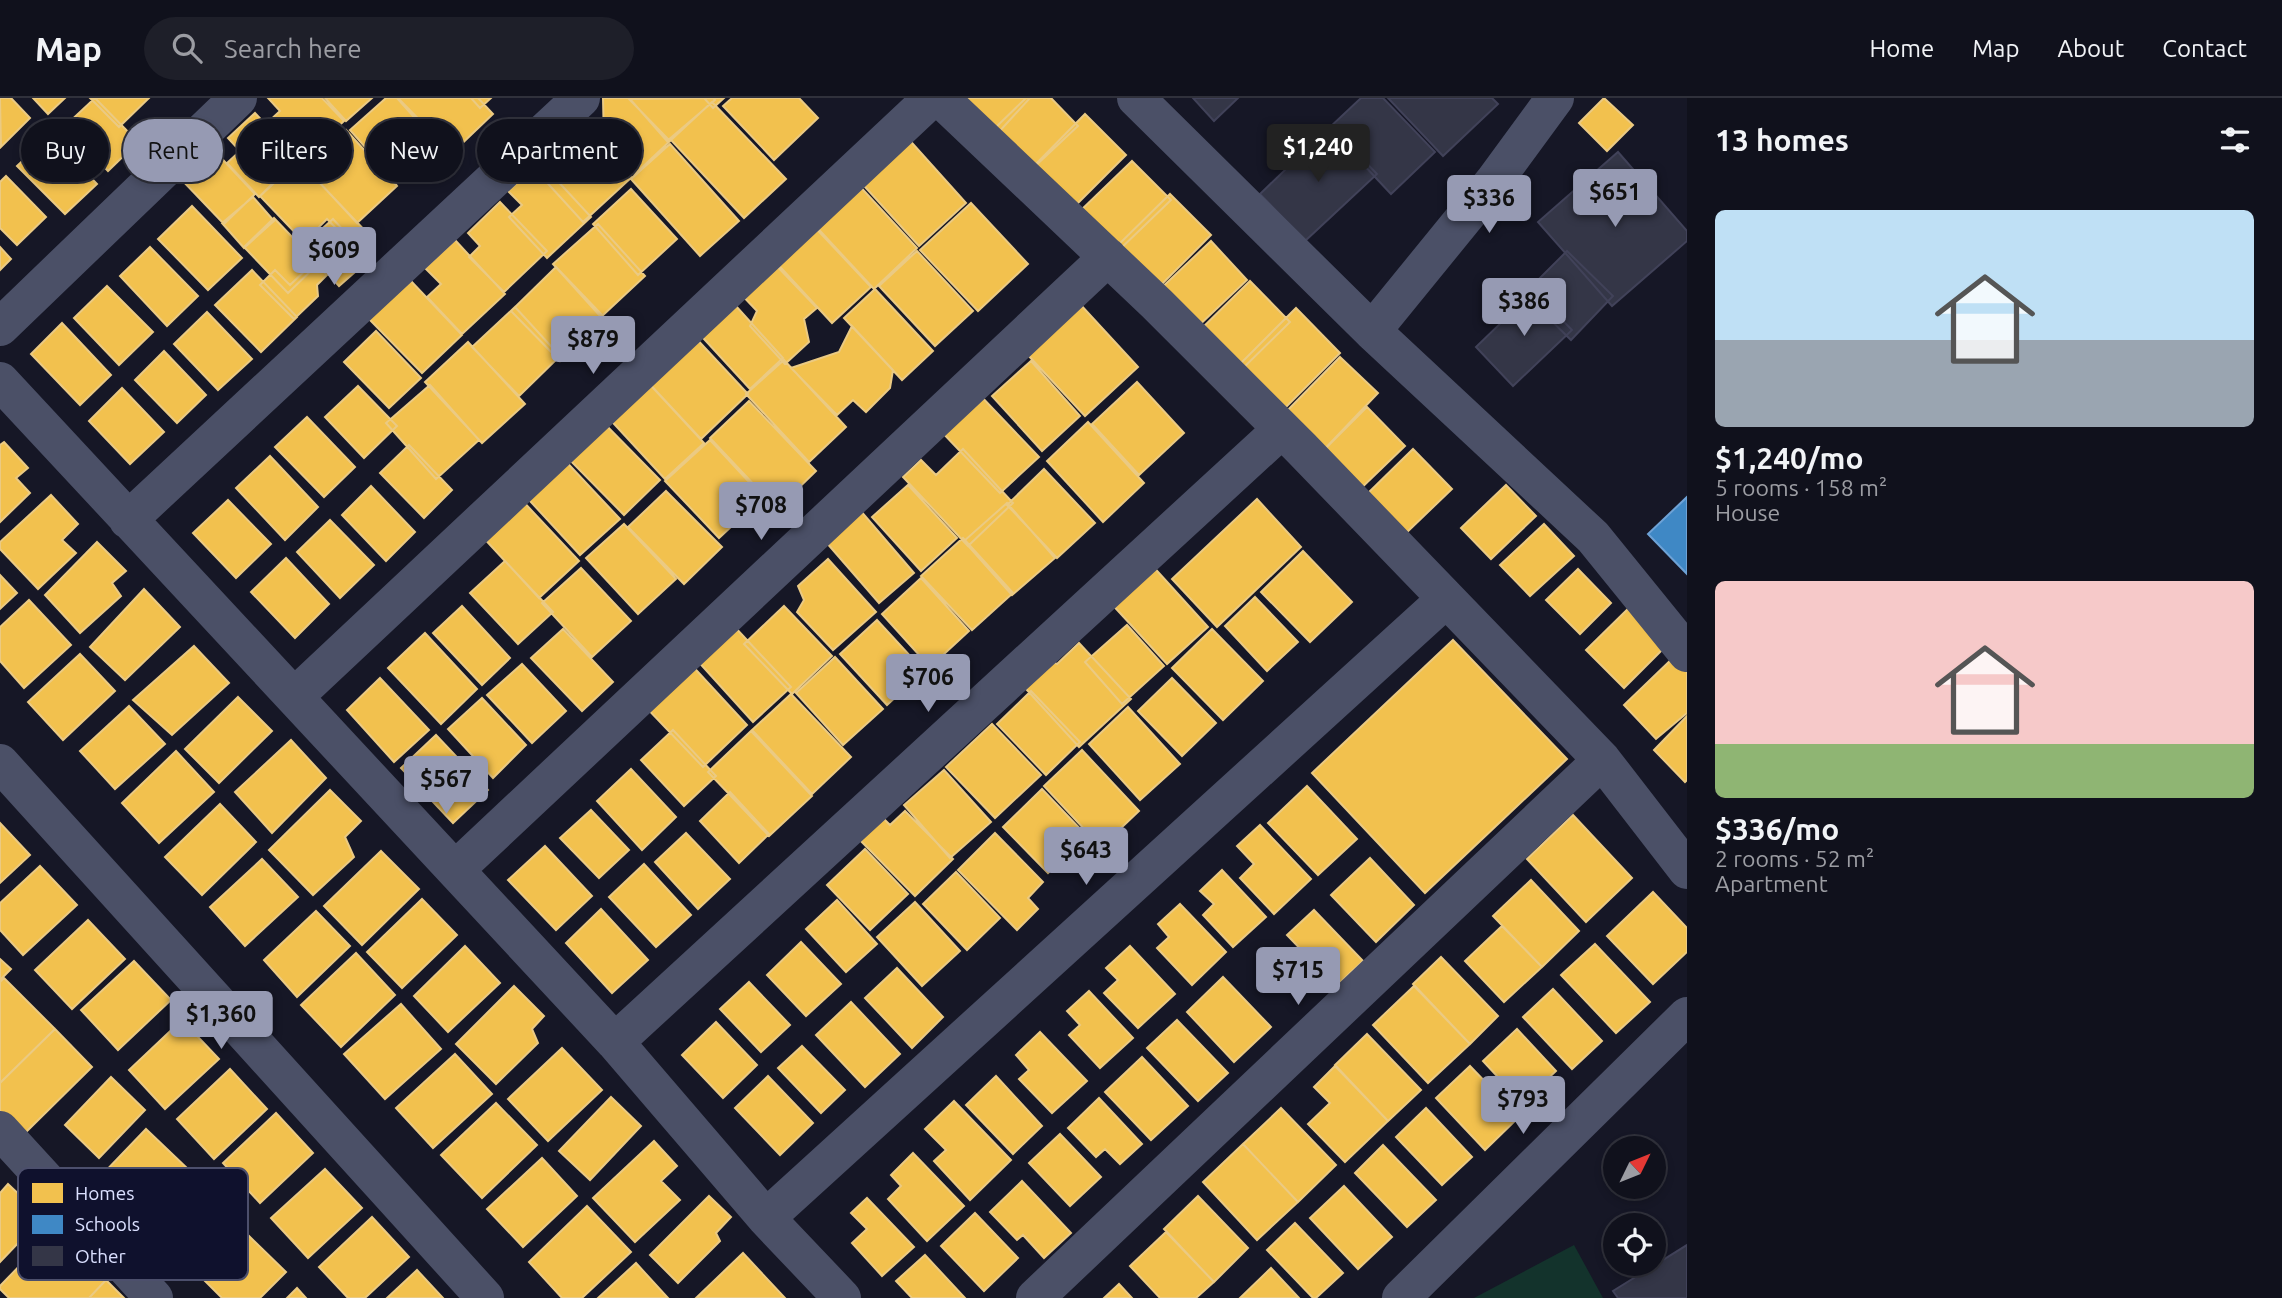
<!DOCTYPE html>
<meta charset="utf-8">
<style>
:root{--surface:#10111c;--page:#1e1f29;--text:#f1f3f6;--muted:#9c9da3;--line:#30313b;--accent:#969ab3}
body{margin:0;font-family:Ubuntu,sans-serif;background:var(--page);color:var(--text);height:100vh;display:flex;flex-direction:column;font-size:26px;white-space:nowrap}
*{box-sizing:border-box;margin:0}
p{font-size:23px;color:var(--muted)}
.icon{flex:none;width:38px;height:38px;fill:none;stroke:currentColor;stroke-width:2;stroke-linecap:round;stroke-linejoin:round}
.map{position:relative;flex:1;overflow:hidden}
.panel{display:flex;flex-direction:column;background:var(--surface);width:595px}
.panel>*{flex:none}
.banner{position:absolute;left:21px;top:21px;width:665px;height:63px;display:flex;gap:14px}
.needle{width:46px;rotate:47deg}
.fabs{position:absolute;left:1603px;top:1038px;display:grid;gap:14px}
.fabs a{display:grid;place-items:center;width:63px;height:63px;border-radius:50%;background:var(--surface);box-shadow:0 4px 10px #0003,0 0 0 2px var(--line);font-size:35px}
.price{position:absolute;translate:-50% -60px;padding:0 16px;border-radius:7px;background:var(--accent);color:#111;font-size:23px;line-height:46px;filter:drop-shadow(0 2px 4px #0008)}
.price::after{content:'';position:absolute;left:50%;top:42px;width:21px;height:16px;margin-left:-10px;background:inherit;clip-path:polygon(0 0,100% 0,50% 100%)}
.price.on{background:#222;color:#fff}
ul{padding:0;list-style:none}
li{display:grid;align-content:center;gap:14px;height:371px;padding:0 28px}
li span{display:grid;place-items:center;height:217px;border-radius:10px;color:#555}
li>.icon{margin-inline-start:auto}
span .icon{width:126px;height:126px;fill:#fffc;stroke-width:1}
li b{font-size:30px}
h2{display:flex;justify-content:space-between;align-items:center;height:84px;padding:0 28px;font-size:30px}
.tag{padding:0 24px;border-radius:32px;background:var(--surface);box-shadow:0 4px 10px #0003,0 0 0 2px var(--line);font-size:24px;line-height:63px}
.tag.on{background:var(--accent);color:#111}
header{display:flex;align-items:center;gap:42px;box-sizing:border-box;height:98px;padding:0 35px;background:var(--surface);border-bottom:2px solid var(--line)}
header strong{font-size:33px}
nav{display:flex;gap:38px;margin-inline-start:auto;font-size:24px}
.search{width:490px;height:63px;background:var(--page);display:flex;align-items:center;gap:18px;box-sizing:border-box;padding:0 24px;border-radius:38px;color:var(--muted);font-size:26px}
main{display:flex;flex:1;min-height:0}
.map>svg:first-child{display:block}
.pitch{fill:#13332c}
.homes{fill:#f2c14e;stroke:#ebca83;stroke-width:2}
.schools{fill:#3f88c5;stroke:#6ea2d6;stroke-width:2}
.building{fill:#343647;stroke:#414259;stroke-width:2}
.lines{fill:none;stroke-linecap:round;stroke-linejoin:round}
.minor{stroke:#4b5067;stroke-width:38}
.key{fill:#0f112d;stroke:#4c4f6c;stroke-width:2}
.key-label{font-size:19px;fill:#dbe0ff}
</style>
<header>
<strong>Map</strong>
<div class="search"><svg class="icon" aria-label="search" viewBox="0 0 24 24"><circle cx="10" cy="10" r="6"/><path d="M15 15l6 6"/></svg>Search here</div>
<nav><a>Home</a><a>Map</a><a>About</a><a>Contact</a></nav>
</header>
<main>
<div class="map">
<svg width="1687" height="1200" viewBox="0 0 1687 1200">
<rect width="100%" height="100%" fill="#161726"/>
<!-- pitch -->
<path class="pitch" d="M1574 1147 1603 1200H1474Z"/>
<!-- homes -->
<path class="homes" d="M0 0H11L30 20 1 49Z
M33 0H65L48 16Z
M90 0H149L119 29Z
M95 0 138 44 108 73 65 28Z
M268 0H322L344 23 303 62 267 25 280 13Z
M325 0H372L346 23Z
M386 0H397L439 47 397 85 350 32Z
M398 0H478L493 16 452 55Z
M471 0H491L480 10Z
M603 0H628L670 43 634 77 604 45Z
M704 0H724L713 10Z
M713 0 715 2 667 43 630 1Z
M732 0H799L818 20 774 62 723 8Z
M957 0H1030L997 36Z
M1026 0H1051L1078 28 1032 71 994 31Z
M1604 0 1633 27 1607 53 1579 25Z
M712 4 786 81 744 120 671 42Z
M255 15 299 62 259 99 227 65 240 53 228 40Z
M1085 16 1126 57 1069 114 1029 73Z
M581 25 632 79 583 124 541 78 557 64 549 55Z
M346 32 397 88 357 125 306 70Z
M904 36 966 105 919 148 856 79Z
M50 37 97 86 65 116 17 68Z
M670 46 739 123 700 158 631 81Z
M211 49 255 96 224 126 179 79Z
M297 61 371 139 357 152 327 121 304 144 260 98Z
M1132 63 1171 102 1117 154 1079 114Z
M540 64 591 119 547 160 509 119 522 107 508 93Z
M6 78 46 119 17 147 0 130V84Z
M854 82 917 150 874 191 810 122Z
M631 91 677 141 638 177 593 126Z
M1170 96 1211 137 1152 196 1111 154Z
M253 99 274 123 244 150 222 125Z
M500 104 547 153 504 194 469 159 480 148 468 135Z
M971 105 1028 166 978 213 920 152Z
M192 108 242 160 208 192 158 141Z
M274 120 318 166 288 195 244 149Z
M333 121 370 161 339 188 303 148Z
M809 123 871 189 832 225 770 158Z
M598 126 645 178 601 219 553 166Z
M455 142 505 196 462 236 427 199 441 186 425 170Z
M1211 143 1247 182 1193 233 1157 194Z
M0 149 11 161 0 172Z
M150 149 198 198 167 228 120 178Z
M917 153 973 213 935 248 879 188Z
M771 162 817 210 804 221 809 244 785 266 750 228 757 213 738 193Z
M314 164 327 177 317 187 318 198 294 221 260 187 275 172 290 187Z
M556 169 604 219 560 263 511 213Z
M252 172 297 219 261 254 215 207Z
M410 182 462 237 422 275 369 221Z
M1250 183 1290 224 1236 277 1196 236Z
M107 188 153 234 119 267 74 220Z
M875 191 933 253 902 282 844 220Z
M726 197 783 260 750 291 693 229Z
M1079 205 1138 269 1085 318 1026 255Z
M515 209 560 258 519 298 472 249Z
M1296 210 1340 255 1275 320 1231 275Z
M207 214 252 261 218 292 174 246Z
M62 225 111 277 80 307 31 256Z
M852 228 893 272 890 290 866 314 853 302 837 317 791 270 839 254Z
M376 233 421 280 389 310 344 264Z
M692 236 748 296 701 341 645 281Z
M468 244 525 306 482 345 425 284Z
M164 253 206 297 177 325 135 282Z
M1340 259 1378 295 1316 360 1277 323Z
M784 262 846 329 809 364 746 296Z
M1031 263 1080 318 1042 353 992 298Z
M642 278 704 345 665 381 604 315Z
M1137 284 1184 335 1139 377 1092 326Z
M430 287 479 342 436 381 386 325Z
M358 288 397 328 364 360 325 319Z
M122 290 164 334 130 366 89 323Z
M977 294 1039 359 1000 395 938 330Z
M749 303 816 373 777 411 710 340Z
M1367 309 1405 348 1355 396 1318 358Z
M596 317 660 382 624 417 560 352Z
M307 319 355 369 324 399 275 349Z
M1088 324 1144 385 1103 424 1047 363Z
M710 342 763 399 719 440 665 383Z
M4 344 28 370 16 380 30 395 0 424V347Z
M409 347 452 392 424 420 380 375Z
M963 351 1013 405 968 448 903 379 921 362 936 377Z
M1413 351 1452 391 1405 436 1366 397Z
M558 355 620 421 580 457 518 390Z
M270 358 318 409 285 442 236 390Z
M1044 371 1095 425 1057 460 1007 407Z
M908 387 957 440 921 473 872 419Z
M1506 387 1536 418 1491 461 1461 430Z
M371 388 415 434 386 463 342 417Z
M666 393 722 449 684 486 628 429Z
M51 397 78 426 62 442 76 455 38 491 0 451V444Z
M519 399 579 463 539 500 480 436Z
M1257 401 1301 449 1217 529 1172 481Z
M228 402 271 446 236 480 193 435Z
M854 405 914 475 879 505 819 436Z
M1007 405 1055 460 1012 497 964 443Z
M330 422 374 467 340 500 297 454Z
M624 426 676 481 638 516 586 460Z
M1544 426 1574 458 1530 498 1500 467Z
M963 440 1013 495 972 532 921 478Z
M97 444 126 473 112 485 121 498 80 535 45 497Z
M1303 453 1352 504 1310 544 1261 494Z
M286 460 329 506 295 540 251 494Z
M828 461 876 514 833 552 797 514 804 502 798 488Z
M505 463 553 514 518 546 470 495Z
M1149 464 1208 529 1167 566 1108 502Z
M581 470 631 523 592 559 542 505Z
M1578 471 1611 505 1580 536 1546 502Z
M0 477 17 495 0 511Z
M921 480 969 533 930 569 882 516Z
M144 491 180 529 125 582 90 549Z
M1255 499 1298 544 1267 573 1225 528Z
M29 502 71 547 24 590 0 563V529Z
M1636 503 1674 540 1624 590 1586 552Z
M462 508 510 560 482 587 433 535Z
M784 508 832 558 792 596 744 546Z
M877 522 924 573 887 607 840 556Z
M732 526 791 589 753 624 695 560Z
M1127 527 1164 568 1122 606 1085 564Z
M563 531 613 584 582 613 531 560Z
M1212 531 1263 583 1223 622 1172 570Z
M425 535 477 591 441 626 388 570Z
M1453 542 1567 661 1425 795 1312 675Z
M1079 545 1131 601 1079 649 1016 580 1041 557 1057 566Z
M194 548 229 585 172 637 133 602Z
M80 556 115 593 63 642 28 604Z
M1675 558 1687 571V615L1656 641 1624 607Z
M835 559 883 611 843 647 796 595Z
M686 561 747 627 703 669 641 604Z
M522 566 566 613 532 645 487 597Z
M380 580 429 632 394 664 347 612Z
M1172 580 1216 625 1182 658 1138 613Z
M1031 593 1080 644 1046 677 997 626Z
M791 596 851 659 812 696 752 632Z
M238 599 272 633 219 685 185 651Z
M482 600 526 647 493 680 448 631Z
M129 608 165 646 115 691 80 653Z
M1128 609 1180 666 1140 702 1089 646Z
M1687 618V682L1685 684 1654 652Z
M992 626 1041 677 995 720 946 669Z
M673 632 716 678 684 708 641 662Z
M751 633 812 698 769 738 708 674Z
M436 637 488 692 453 725 401 670Z
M291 642 326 680 272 735 235 694Z
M1082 652 1139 713 1101 749 1044 688Z
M176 653 214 694 159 745 122 705Z
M631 671 676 719 642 752 597 703Z
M944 672 991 724 950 760 904 707Z
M1307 688 1357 741 1318 777 1268 725Z
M1042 691 1087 738 1048 775 1003 729Z
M330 692 361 723 345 739 354 759 313 797 269 752Z
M730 694 769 736 739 765 700 723Z
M220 706 256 744 202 797 165 759Z
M874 711 890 727 905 713 953 761 915 798 851 733Z
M591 712 629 752 599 780 560 740Z
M1573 717 1632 780 1586 824 1527 761Z
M0 725 30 757 0 785Z
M1260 727 1311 781 1274 816 1240 780 1254 766 1237 748Z
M686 735 730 781 698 811 655 764Z
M995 735 1043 784 1028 800 1038 811 1017 832 958 772Z
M545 748 592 798 556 832 508 782Z
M865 751 908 796 870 832 827 787Z
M381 753 419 791 362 847 324 808Z
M1370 760 1414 807 1376 844 1331 797Z
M262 761 298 799 245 848 210 809Z
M644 766 691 817 656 849 609 799Z
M40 768 77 807 23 857 0 832V805Z
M1222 772 1266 819 1233 849 1203 817 1214 806 1200 793Z
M956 774 1000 820 967 852 923 806Z
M1531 782 1579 833 1542 869 1493 818Z
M1653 794 1687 830V854L1653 886 1607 838Z
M422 801 457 837 402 890 367 854Z
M837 802 877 846 846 874 806 831Z
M915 804 960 853 922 888 877 839Z
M1180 806 1226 854 1192 887 1157 850 1169 839 1158 826Z
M601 811 648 862 612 895 566 845Z
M1314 812 1363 863 1336 888 1287 837Z
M316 813 350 848 297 899 264 862Z
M88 822 125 861 72 911 35 872Z
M1502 828 1542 869 1504 904 1465 863Z
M801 844 841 886 806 918 767 877Z
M1595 846 1650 904 1616 935 1561 877Z
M465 848 500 885 448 934 414 898Z
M1130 848 1175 896 1138 930 1104 895 1118 882 1106 870Z
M356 855 395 897 341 949 301 907Z
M1441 859 1498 918 1470 946 1413 886Z
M0 861 11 871 0 882Z
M134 863 171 902 118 952 81 912Z
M897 870 943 919 912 950 865 900Z
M1223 879 1271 929 1234 964 1187 914Z
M4 880 55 931 0 985V884Z
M749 884 790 927 761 954 720 911Z
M514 888 544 918 532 931 538 945 496 986 456 946Z
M1414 888 1470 946 1428 985 1373 927Z
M1553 891 1602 943 1572 971 1523 919Z
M1089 893 1133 940 1100 970 1069 937 1080 927 1067 913Z
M851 904 900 956 865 989 816 937Z
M401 906 441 951 385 1001 344 956Z
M182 922 219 961 165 1011 129 972Z
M1177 922 1228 975 1198 1003 1147 950Z
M716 924 757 967 723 1000 682 957Z
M55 931 92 969 23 1037 0 1013V985Z
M1517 931 1556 973 1522 1005 1483 963Z
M1040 934 1087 983 1052 1015 1019 981 1029 972 1016 957Z
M1367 936 1421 992 1388 1023 1335 967Z
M802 948 845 992 821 1015 778 970Z
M562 950 602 992 548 1043 508 1001Z
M455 956 492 996 433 1050 396 1010Z
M1142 959 1188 1008 1151 1042 1105 994Z
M1335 968 1388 1023 1345 1064 1308 1026 1330 1005 1314 989Z
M1470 968 1519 1019 1485 1052 1436 1000Z
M230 971 267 1011 214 1061 177 1021Z
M768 978 813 1025 780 1057 735 1010Z
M996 978 1042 1028 1013 1056 966 1007Z
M111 979 145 1012 99 1060 65 1027Z
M611 999 641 1028 590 1082 559 1053Z
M1099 1000 1142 1046 1120 1066 1105 1051 1096 1059 1068 1030Z
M954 1003 1011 1062 970 1102 934 1063 946 1052 925 1031Z
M496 1005 537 1047 482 1100 441 1057Z
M1281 1010 1336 1067 1298 1104 1243 1046Z
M1426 1010 1472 1059 1442 1087 1396 1039Z
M276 1015 313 1055 260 1105 223 1065Z
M146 1031 188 1071 140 1121 98 1081Z
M1060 1036 1101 1079 1070 1108 1029 1065Z
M654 1043 677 1068 661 1083 680 1102 635 1144 593 1100Z
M1243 1046 1298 1104 1257 1142 1203 1084Z
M1383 1047 1436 1102 1407 1129 1355 1075Z
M913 1055 964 1108 927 1143 888 1101 901 1088 891 1077Z
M542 1060 577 1098 523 1149 487 1111Z
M325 1071 362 1110 308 1160 271 1120Z
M1022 1083 1071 1135 1044 1160 1023 1137 1017 1142 990 1114Z
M8 1086 43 1119 0 1164V1095Z
M1344 1088 1392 1139 1358 1171 1310 1120Z
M709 1098 731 1119 716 1135 720 1143 678 1185 650 1157Z
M1198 1098 1248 1150 1214 1184 1164 1131Z
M867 1100 914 1149 882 1178 852 1145 867 1131 851 1115Z
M587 1108 631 1154 582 1200H562L529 1164Z
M975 1115 1018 1160 984 1193 941 1148Z
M372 1119 409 1159 365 1200H348L319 1169Z
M1295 1125 1343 1175 1316 1200H1313L1267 1152Z
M58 1128 106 1182 89 1200H9L0 1191V1188Z
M1166 1134 1214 1184 1196 1200H1160L1130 1168Z
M248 1137 286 1174 260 1200H222L204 1182Z
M743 1155 785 1200H696Z
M925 1157 965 1200H912L896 1183Z
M636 1165 668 1200H598Z
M1271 1170 1299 1200H1240Z
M417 1172 443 1200H387Z
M106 1182 124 1200H89Z
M1119 1186 1132 1200H1104Z
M297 1190 306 1200H287Z"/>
<!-- schools -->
<path class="schools" d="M1687 399V476L1648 436Z"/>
<!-- building -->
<path class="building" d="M1193 0H1238L1214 23Z
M1361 0H1383L1435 54 1391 96 1329 30Z
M1388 0H1492L1498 6 1443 58Z
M1331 28 1377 76 1305 143 1260 96Z
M1618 54 1687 133V143L1612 208 1538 124Z
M1567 153 1613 198 1571 242 1524 196Z
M1534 193 1572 232 1513 288 1476 249Z
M1687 1147V1200H1618L1613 1193Z"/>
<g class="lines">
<!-- minor -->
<path class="minor" d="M940 0 1157 206 1301 350 1602 662 1687 772
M1136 0 1372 233 1593 439 1687 555
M0 229 238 0
M1372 233 1495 82 1555 0
M0 283 615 944 766 1120 842 1200
M128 422 581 0
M294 599 932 0
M0 665 485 1200
M455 772 1108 159
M615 944 1281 332
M0 1032 154 1200
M766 1120 1446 501
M1035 1200 1602 662
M1401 1200 1687 918"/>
</g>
<!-- legend -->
<rect x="18" y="1070" width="230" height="112" rx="10" class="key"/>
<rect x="32" y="1085" width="31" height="20" fill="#f2c14e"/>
<rect x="32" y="1117" width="31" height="19" fill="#3f88c5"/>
<rect x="32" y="1148" width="31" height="20" fill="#343647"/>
<g class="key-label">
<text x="75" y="1102">Homes</text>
<text x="75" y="1133">Schools</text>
<text x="75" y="1165">Other</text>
</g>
</svg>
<div class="fabs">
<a><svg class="needle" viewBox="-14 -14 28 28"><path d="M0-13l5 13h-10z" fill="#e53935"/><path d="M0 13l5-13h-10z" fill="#9c9da3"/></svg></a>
<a><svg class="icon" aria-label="locate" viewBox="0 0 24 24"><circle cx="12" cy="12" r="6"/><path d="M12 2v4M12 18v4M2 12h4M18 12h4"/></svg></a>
</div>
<b class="price on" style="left:1318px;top:86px">$1,240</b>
<b class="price" style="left:1615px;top:131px">$651</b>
<b class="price" style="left:1489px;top:137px">$336</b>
<b class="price" style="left:334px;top:189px">$609</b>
<b class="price" style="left:1524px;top:240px">$386</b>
<b class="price" style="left:593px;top:278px">$879</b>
<b class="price" style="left:761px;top:444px">$708</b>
<b class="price" style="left:928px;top:616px">$706</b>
<b class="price" style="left:446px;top:718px">$567</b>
<b class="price" style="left:1086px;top:789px">$643</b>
<b class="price" style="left:1298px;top:909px">$715</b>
<b class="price" style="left:221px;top:953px">$1,360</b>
<b class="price" style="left:1523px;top:1038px">$793</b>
<div class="banner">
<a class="tag">Buy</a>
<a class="tag on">Rent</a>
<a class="tag">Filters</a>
<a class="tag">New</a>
<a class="tag">Apartment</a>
</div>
</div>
<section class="panel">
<h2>13 homes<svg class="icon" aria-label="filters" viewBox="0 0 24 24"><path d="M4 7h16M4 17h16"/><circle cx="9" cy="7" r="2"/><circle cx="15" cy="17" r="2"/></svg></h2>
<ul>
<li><span style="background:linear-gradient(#bfe0f5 60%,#9aa5b1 0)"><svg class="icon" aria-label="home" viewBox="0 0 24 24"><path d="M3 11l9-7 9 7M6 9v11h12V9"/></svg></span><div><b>$1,240/mo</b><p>5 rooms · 158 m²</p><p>House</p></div></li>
<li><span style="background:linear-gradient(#f6c9c9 75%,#8fb573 0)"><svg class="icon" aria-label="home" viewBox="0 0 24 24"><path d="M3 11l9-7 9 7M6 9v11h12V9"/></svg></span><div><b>$336/mo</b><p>2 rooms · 52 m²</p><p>Apartment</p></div></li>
</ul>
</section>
</main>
